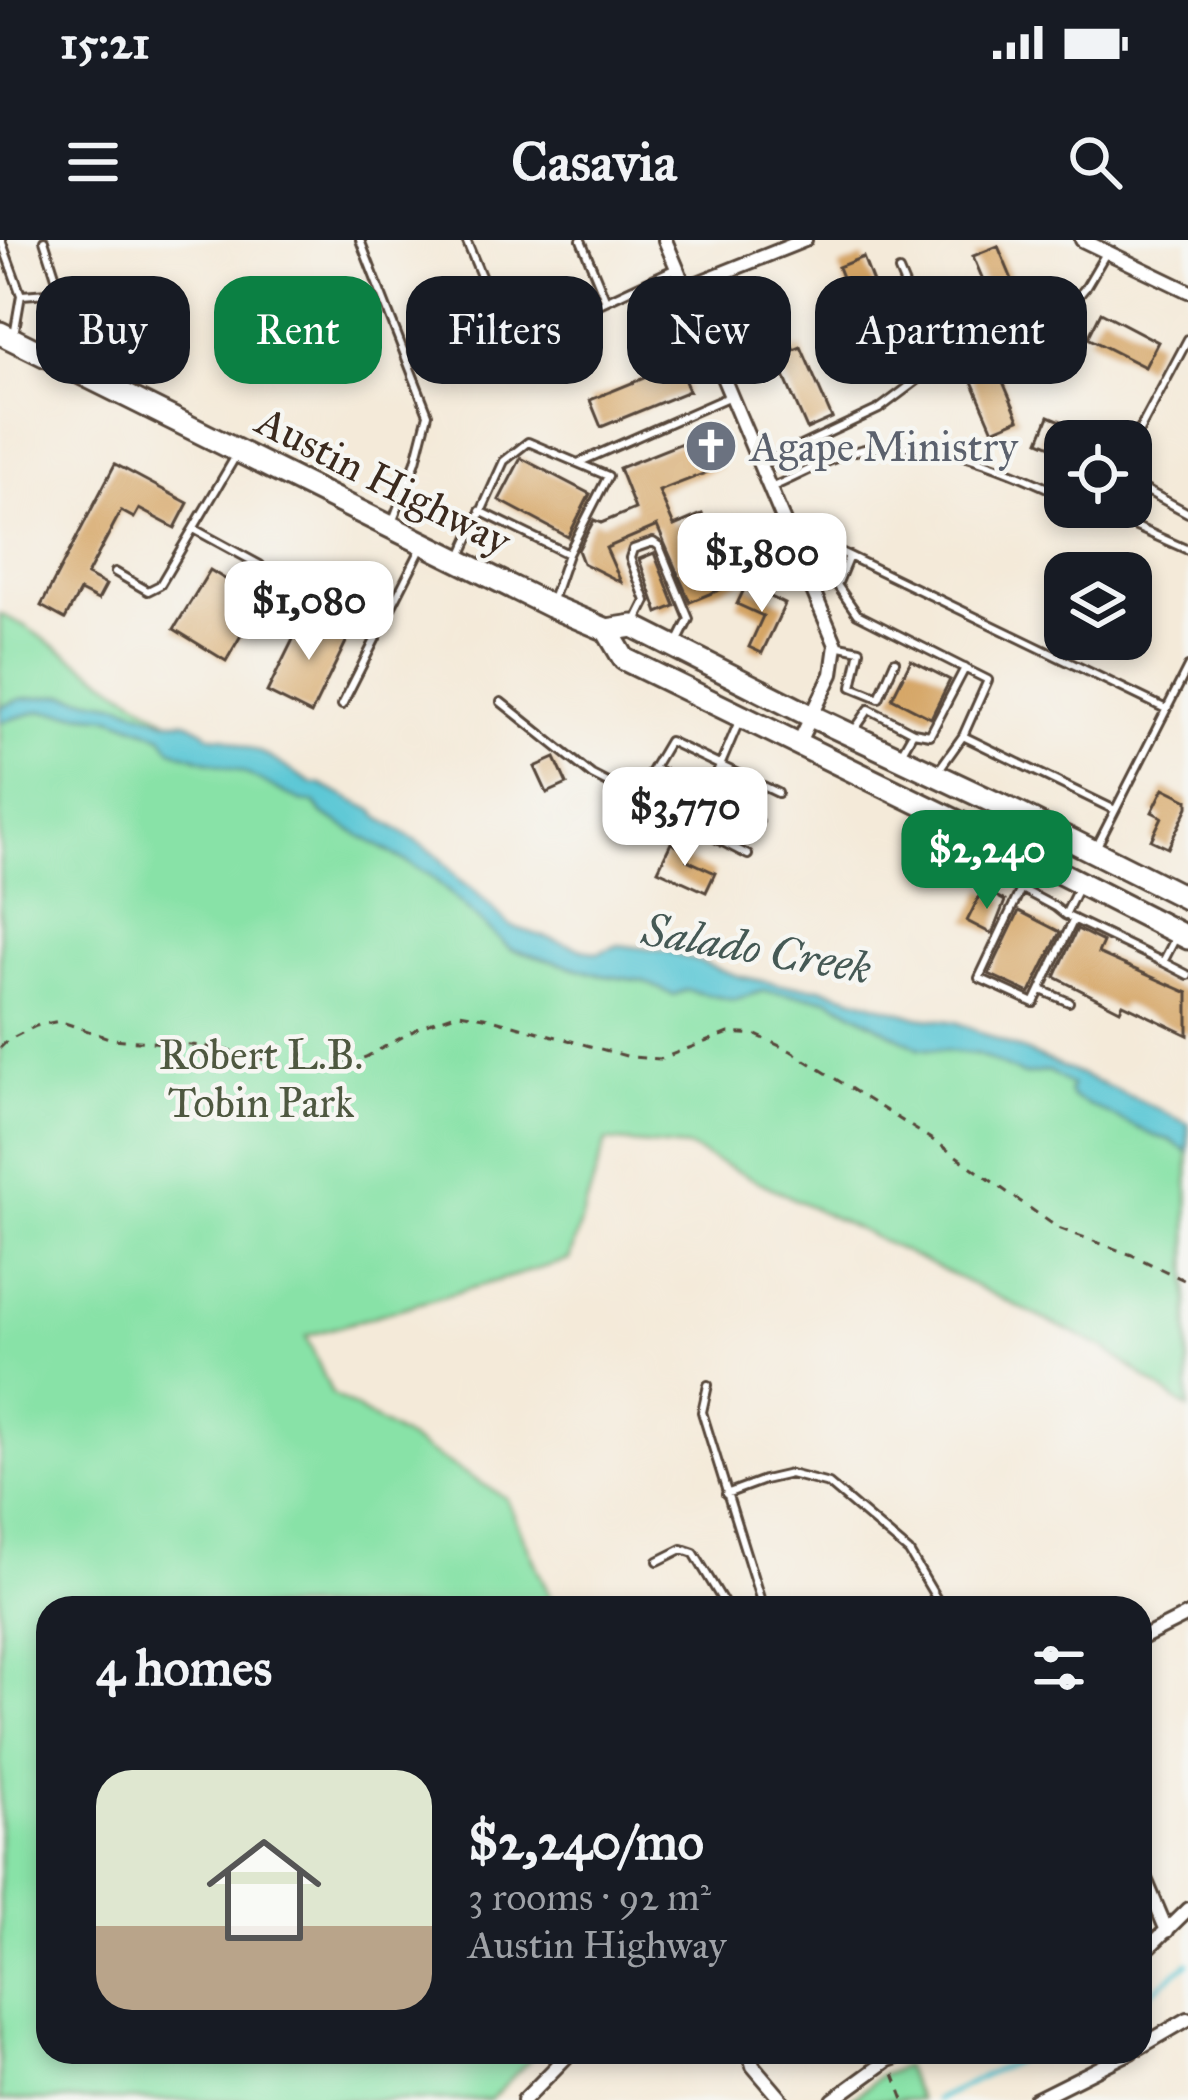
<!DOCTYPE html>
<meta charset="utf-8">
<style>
:root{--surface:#171b24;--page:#242831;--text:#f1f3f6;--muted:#9ea1a6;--line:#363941;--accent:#0b8043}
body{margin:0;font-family:"IM FELL Great Primer",serif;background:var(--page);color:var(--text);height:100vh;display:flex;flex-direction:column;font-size:45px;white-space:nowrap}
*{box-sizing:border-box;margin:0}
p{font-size:39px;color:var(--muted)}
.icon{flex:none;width:66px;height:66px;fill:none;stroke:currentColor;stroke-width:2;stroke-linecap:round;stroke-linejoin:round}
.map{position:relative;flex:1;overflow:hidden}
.side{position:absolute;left:36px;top:1356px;width:1116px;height:468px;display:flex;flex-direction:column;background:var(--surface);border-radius:36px;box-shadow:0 6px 18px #0003}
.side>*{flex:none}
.banner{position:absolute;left:36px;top:36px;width:1116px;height:108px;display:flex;gap:24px}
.tools{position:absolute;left:1044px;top:180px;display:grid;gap:24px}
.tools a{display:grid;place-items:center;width:108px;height:108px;border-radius:24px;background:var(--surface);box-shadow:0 6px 18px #0003;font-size:60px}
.price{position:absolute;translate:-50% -102px;padding:0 27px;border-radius:24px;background:#fff;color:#222;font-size:39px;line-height:78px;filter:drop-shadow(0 3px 6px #0008)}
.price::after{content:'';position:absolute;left:50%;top:72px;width:36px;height:27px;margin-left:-18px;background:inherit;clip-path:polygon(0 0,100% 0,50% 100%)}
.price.selected{background:var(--accent);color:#fff}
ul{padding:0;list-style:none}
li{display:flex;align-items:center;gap:36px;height:300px;padding:0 60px}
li+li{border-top:3px solid var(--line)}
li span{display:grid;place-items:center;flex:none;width:336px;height:240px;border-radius:36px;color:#555}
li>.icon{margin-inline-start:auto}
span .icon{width:144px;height:144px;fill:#fffc;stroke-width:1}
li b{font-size:51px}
h2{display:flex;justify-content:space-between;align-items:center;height:144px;padding:0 60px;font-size:51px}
.pill{padding:0 42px;border-radius:36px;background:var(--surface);box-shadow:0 6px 18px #0003;font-size:42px;line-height:108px}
.pill.selected{background:var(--accent);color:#fff}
.status{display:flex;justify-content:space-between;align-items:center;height:84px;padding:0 60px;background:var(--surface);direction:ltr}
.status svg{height:33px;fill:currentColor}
header{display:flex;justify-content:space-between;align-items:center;height:156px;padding:0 60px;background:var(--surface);font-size:54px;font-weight:700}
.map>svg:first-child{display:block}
.green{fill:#88e2a7;stroke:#628662;stroke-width:3}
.water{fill:#5dc8d6;stroke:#4c797a;stroke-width:3}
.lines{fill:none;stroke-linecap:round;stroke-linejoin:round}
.stream{stroke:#5dc8d6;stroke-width:4.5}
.building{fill:#d5a565}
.service-casing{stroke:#57473a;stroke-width:12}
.minor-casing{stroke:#57473a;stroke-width:18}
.primary-casing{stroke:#57473a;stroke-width:27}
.path{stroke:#57473a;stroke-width:3;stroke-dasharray:9 9;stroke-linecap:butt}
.service{stroke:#fff;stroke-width:6}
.minor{stroke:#fff;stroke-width:12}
.primary{stroke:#fff;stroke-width:21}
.labels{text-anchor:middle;stroke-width:9;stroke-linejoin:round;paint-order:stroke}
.worship-label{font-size:42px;fill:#5b616d;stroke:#f6f6f2;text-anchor:start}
.street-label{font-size:42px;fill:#3b2a1e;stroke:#f6f6f2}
.park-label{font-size:42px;fill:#4e5840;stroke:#f6f6f2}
.water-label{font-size:45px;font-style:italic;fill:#455955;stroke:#f6f6f2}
</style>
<div class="status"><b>15:21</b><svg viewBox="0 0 49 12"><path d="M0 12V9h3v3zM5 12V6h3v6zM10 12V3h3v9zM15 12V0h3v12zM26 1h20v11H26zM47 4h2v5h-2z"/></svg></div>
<header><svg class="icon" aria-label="menu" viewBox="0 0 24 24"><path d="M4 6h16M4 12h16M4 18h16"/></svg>Casavia<svg class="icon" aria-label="search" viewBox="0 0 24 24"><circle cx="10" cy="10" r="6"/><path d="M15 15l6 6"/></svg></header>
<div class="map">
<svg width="1188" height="1860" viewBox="0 0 1188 1860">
<rect width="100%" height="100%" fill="#f6f6f2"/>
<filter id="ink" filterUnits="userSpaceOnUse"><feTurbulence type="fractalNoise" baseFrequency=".00833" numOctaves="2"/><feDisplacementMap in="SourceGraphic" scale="24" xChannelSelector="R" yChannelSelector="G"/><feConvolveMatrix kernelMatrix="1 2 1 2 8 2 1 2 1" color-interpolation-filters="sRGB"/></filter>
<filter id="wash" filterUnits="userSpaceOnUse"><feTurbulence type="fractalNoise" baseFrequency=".004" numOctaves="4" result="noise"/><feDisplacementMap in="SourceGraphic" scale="48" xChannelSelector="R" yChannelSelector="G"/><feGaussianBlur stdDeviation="2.7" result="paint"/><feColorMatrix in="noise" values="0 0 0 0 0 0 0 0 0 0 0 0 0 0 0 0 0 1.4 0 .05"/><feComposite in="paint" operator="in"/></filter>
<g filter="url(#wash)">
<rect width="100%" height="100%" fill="#f4ead9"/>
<!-- green -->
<path class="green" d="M0 374 23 385 208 507 315 563 323 574 431 636 510 709 600 735 643 741 673 755 687 750 733 760 763 751 829 759 919 808 977 814 1024 835 1049 831 1155 896 1170 900 1188 912V1169L1106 1109 689 908 606 901 569 1020 306 1096 332 1154 506 1258 555 1368H48V1812H537L490 1860H0Z
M904 1826 919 1860H850L881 1836Z"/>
<!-- water -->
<path class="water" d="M64 455 121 464 166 481H186L212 496 223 497 266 515 313 544H319L374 571 380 578 437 615 461 642 474 650 510 686 592 712 598 713 619 705 671 712 738 736 781 745 822 748 918 777 956 782 1137 859 1188 884V912L1170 900 1155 896 1072 857 1069 851 1072 846 1049 831 1024 835 977 814 919 808 829 759 763 751 733 760 687 750 673 755 643 741 600 735 510 709 431 636 323 574 315 563 301 561 242 532 172 510 162 496 112 477 41 471 0 482V467L21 459Z"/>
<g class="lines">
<!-- stream -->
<path class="stream" d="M1140 1761 1188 1723
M935 1860 1034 1812"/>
</g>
<g id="blocks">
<!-- building -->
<path class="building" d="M998 6 1029 80 1004 90 973 16Z
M863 17 890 86 865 96 838 27Z
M774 62 794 110 801 107 832 178 807 189 780 127 765 133 742 76Z
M1101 72 1158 102 1145 127 1088 98Z
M994 121 1019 179 993 190 968 132Z
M678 124 689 151 601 187 590 160Z
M1049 176 1109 201H1065V212L1039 201Z
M707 193 721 227 659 251 674 286 702 274 715 306 753 289 770 329 690 362 657 286 606 308 621 342 583 323 578 310 594 280 601 283 635 269 619 228Z
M521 218 590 254 568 297 499 260Z
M115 224 188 263 175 288 139 269 134 278 121 271 87 335 106 345 98 360 80 351 65 379 41 366Z
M654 313 675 366 658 373 639 319Z
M210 330 261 361 226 421 174 389Z
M746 345 785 364 762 413 749 407 763 376 737 364Z
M306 373 350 394 311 474 267 452Z
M911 420 950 440 931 478 892 458Z
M555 518 567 544 547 553 535 527Z
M1164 548 1188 560V567L1168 608 1151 600 1162 577 1152 572Z
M671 603 690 613 687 620 715 633 706 652 658 630Z
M983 649 1005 661 992 694 967 681Z
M1019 671 1060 692 1030 753 989 734Z
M1077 689 1103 702 1098 713 1188 753V795L1123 764 1120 770 1055 737Z"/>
</g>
</g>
<g filter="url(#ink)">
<use href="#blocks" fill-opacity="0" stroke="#57473a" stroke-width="3"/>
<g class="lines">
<!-- service casing -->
<g class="service-casing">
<path id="service" d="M1 0 21 55 14 95
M44 0 69 78 65 118
M360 0 428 174 416 221 392 283
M466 0 506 96 520 101 674 29
M581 0 606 61
M899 31 939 126
M22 55 60 52
M1131 206 1188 99
M580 222 728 157
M760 225 879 169 935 127 1039 91 1062 76 1086 47 1106 13
M1131 242 1188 273
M770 248C797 237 829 218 856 211 926 192 1003 228 1065 256
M1091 267 1188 310
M480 271 568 314
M791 288 1166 469
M194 289 260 325
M462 314 504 221 528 202 608 236 568 314 551 363
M115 332 148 351 160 345 237 214
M809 336 837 345 857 374 988 440 963 496 938 531
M314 345 383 382
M837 345 849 316
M635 383 646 361 630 318 633 309 653 302 659 306 689 379 677 403
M840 406 860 410 852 447 879 458 895 421
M501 462 592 535 748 615
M342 465 422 307
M853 492 869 469 913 492 930 495 965 428
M963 496 1115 570
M900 515 913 492
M655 529 759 581
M636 557 669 501 778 553
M694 587 740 479
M1095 610 1188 427
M982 628 1055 667 1065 675 1163 722 1176 697
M1000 637 1011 613
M1021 649 979 738 1034 763 1074 679
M1065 675 1079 646
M1163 722 1188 735
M1041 750 1069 762
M708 1145 702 1172 763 1368
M726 1254 764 1240 790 1234 829 1244 909 1312 942 1368
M658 1321 682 1309 694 1313 727 1368"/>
</g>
<!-- minor casing -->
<g class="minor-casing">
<path id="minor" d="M665 0 836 405 832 434 798 504
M1082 0 1188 51
M685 48 805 0
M1140 1399 1188 1375
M1140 1627 1167 1691
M1140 1716 1188 1669
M1140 1807 1188 1779
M749 1812 753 1826 782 1860
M524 1860 571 1812
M833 1860 888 1820 911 1812
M1035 1860 1131 1812"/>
</g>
<!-- primary casing -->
<g class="primary-casing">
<path id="primary" d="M0 93 550 366 607 390 633 386 811 476 1019 574 1188 659
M607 390 624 419 1013 609 1188 698"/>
</g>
<!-- path -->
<path class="path" d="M0 808 8 800 36 786 59 781 112 799 204 806 236 812 284 825 323 830 366 817 426 784 459 773 484 777 630 817 660 819 729 793 756 795 791 811 939 904 1058 988 1132 1015 1188 1042
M894 1834 904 1860"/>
<!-- service -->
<use href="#service" class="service"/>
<!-- minor -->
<use href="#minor" class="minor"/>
<!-- primary -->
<use href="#primary" class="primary"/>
</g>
</g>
<!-- icons -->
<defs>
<g id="church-disc" transform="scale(2.7)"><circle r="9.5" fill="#6b7280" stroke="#f6f6f2"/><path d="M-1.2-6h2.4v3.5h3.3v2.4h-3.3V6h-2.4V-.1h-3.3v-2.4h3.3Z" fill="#fff"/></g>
</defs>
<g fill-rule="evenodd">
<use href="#church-disc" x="711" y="206"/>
</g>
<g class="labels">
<!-- worship labels -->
<g class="worship-label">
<text x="750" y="221">Agape Ministry</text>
</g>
<!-- street labels -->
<g class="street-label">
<text transform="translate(384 240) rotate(27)" y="15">Austin Highway</text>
</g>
<!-- park labels -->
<g class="park-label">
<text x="261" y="829">Robert L.B.<tspan x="261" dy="48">Tobin Park</tspan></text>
</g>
<!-- water labels -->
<g class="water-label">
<text transform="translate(757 708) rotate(10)" y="16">Salado Creek</text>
</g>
</g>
</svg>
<div class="tools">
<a><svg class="icon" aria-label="locate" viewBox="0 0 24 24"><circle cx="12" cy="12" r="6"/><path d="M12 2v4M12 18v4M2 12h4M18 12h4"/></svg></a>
<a><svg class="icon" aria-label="layers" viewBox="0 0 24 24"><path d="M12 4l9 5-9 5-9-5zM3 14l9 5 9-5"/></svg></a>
</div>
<b class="price" style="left:762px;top:375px">$1,800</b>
<b class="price" style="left:309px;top:423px">$1,080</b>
<b class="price" style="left:685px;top:629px">$3,770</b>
<b class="price selected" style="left:987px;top:672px">$2,240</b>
<div class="banner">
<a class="pill">Buy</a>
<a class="pill selected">Rent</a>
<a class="pill">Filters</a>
<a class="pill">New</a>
<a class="pill">Apartment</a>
</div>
<section class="side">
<h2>4 homes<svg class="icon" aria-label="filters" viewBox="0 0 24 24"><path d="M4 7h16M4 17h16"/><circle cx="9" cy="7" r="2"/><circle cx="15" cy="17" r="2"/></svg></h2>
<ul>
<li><span style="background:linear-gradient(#dfe7d0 65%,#b9a48a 0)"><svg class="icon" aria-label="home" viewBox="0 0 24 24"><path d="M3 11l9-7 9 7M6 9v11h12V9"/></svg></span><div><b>$2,240/mo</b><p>3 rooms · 92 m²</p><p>Austin Highway</p></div></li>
</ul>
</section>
</div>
